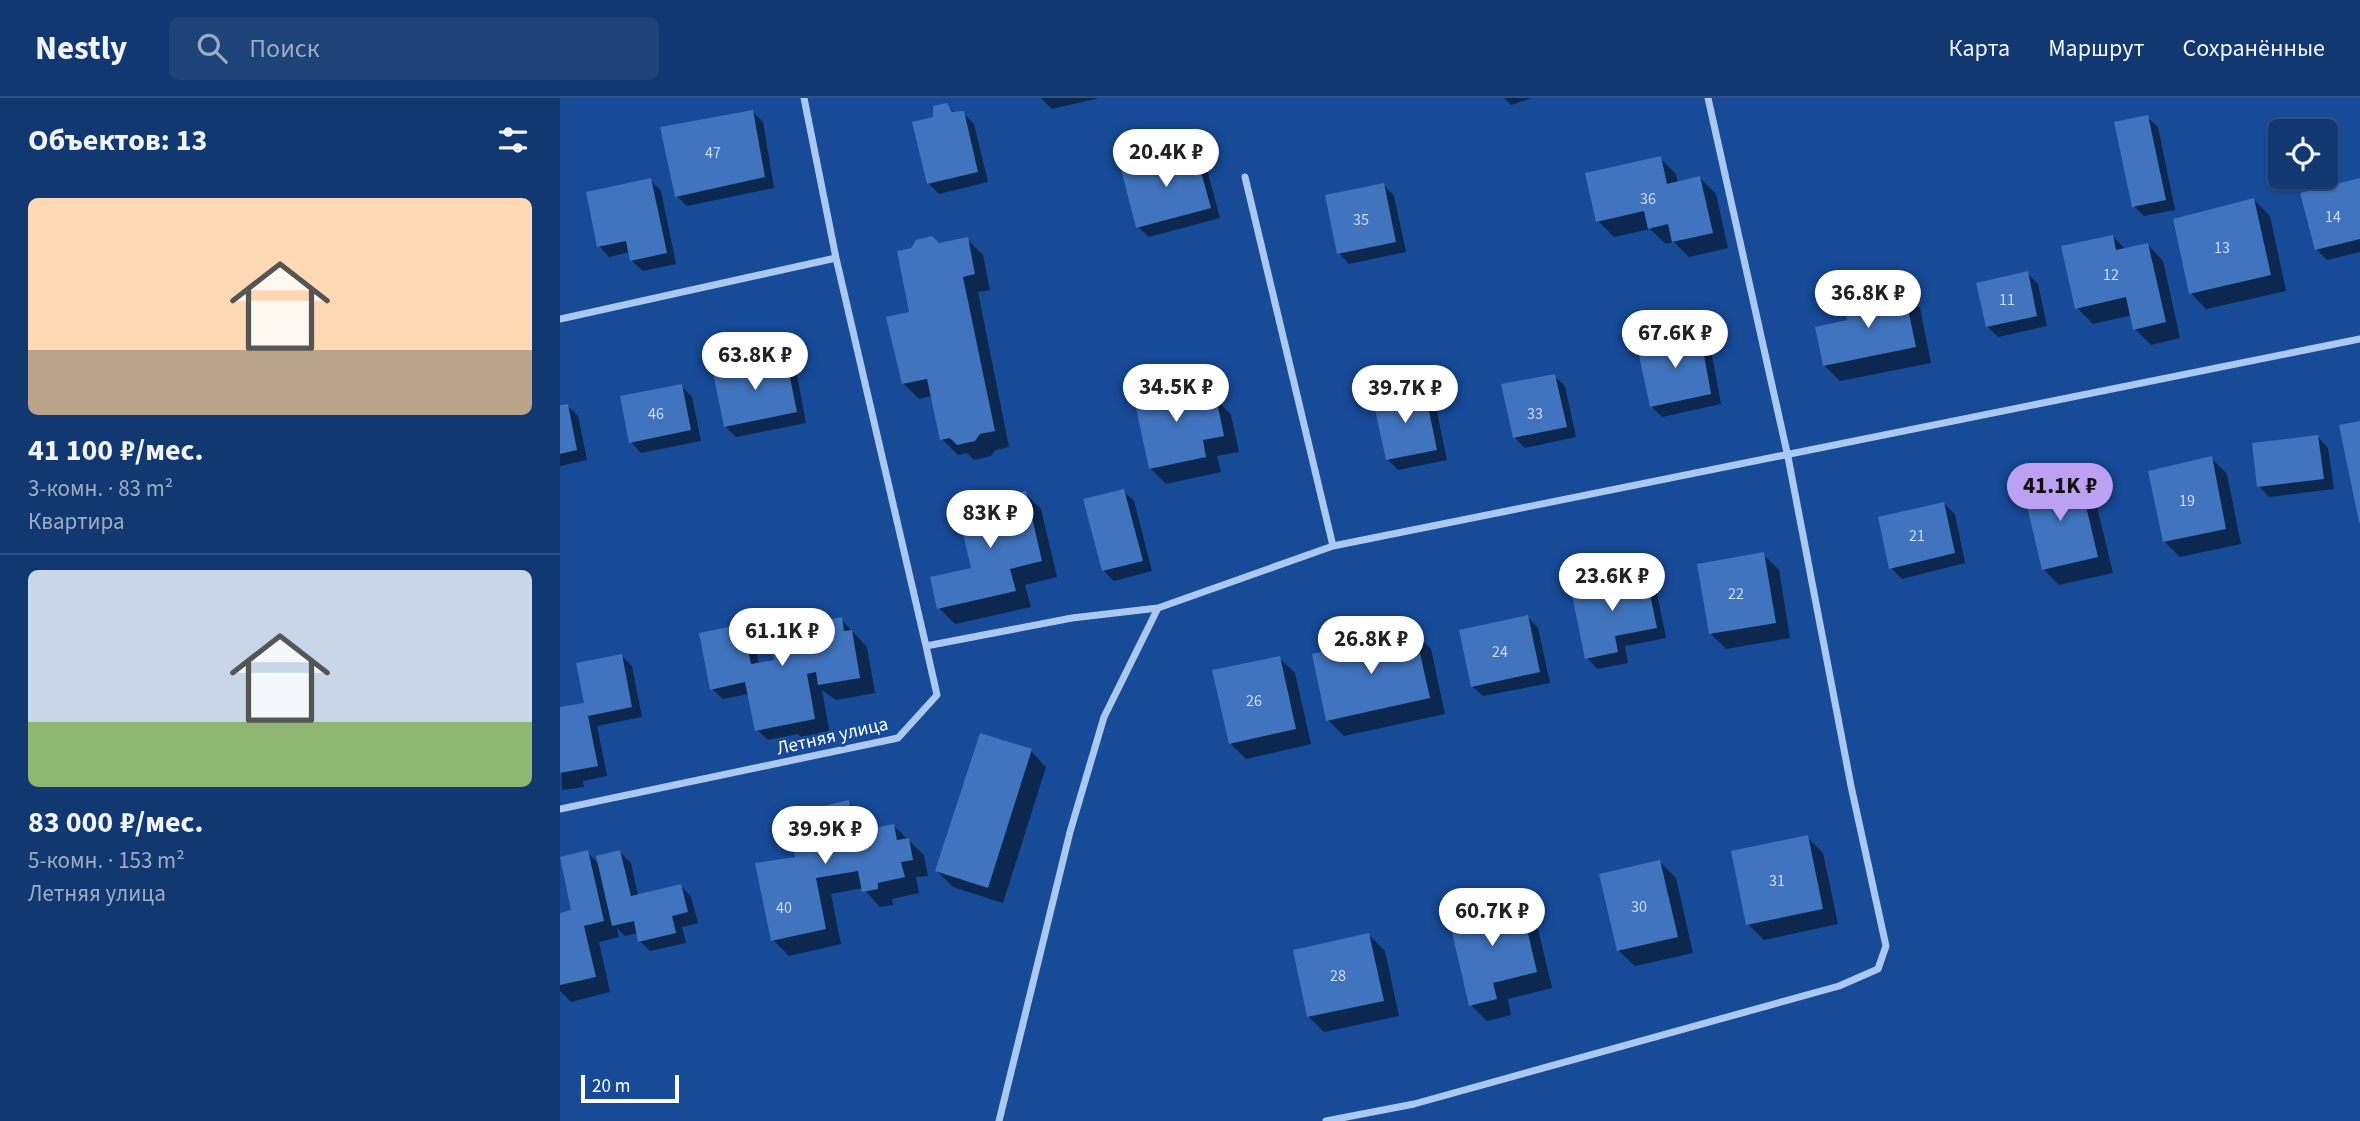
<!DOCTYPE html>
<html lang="ru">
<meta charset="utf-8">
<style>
:root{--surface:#113871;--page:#1e4379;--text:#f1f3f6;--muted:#9cacc3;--line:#305284;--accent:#bca0f2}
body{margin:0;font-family:"Source Sans 3",sans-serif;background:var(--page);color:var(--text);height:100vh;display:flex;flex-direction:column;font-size:26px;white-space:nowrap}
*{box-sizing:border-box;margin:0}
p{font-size:23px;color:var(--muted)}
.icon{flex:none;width:38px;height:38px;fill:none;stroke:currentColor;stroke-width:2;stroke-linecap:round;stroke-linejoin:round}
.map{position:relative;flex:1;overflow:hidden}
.drawer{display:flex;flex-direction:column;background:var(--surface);width:560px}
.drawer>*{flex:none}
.buttons{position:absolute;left:1708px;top:21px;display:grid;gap:14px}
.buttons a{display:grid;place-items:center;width:70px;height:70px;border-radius:10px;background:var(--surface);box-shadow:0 2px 5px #0004,0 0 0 2px var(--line);font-size:35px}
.scale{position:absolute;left:21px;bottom:18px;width:98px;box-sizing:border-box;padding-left:7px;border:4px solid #fff;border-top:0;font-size:19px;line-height:24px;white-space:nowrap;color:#fff;-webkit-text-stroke:5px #174a97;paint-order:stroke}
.price{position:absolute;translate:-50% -60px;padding:0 16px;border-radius:24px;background:#fff;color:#222;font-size:23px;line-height:46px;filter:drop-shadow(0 2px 4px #0008)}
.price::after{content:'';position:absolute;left:50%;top:42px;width:21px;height:16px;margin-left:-10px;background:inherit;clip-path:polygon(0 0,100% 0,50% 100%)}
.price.on{background:var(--accent);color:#111}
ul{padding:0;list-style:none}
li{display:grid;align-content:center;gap:14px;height:371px;padding:0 28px}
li+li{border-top:2px solid var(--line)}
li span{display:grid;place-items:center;height:217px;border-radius:10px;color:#555}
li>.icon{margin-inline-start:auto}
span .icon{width:126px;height:126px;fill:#fffc;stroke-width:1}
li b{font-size:30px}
h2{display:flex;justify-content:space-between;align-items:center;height:84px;padding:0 28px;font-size:30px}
header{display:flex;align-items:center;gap:42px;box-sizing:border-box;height:98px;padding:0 35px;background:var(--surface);border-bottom:2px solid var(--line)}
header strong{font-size:33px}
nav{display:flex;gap:38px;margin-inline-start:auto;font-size:24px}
.search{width:490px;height:63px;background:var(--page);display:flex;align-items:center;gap:18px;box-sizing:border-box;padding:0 24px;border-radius:10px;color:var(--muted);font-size:26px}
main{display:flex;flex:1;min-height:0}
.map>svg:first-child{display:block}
.shadow{fill:#0007}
.building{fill:#4074be}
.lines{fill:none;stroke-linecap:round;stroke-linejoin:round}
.minor{stroke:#aac8f1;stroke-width:7}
.labels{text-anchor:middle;stroke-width:6;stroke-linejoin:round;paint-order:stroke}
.number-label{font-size:16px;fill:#cfdcef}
.street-label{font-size:19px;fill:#fff;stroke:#174a97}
</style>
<header>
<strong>Nestly</strong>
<div class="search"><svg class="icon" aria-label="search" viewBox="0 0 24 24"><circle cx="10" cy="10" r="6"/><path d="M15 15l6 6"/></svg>Поиск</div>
<nav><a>Карта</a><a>Маршрут</a><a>Сохранённые</a></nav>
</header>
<main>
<section class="drawer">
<h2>Объектов: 13<svg class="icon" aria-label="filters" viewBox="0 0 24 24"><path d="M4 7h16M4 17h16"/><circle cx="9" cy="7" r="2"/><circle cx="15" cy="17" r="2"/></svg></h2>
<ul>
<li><span style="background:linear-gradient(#ffd9b3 70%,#b9a48a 0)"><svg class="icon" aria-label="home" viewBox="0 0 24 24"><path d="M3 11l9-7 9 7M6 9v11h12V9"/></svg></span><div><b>41 100 ₽/мес.</b><p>3-комн. · 83 m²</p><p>Квартира</p></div></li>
<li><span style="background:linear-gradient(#c9d6e8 70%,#8fb573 0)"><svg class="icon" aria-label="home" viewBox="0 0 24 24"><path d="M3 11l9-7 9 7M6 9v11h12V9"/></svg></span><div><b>83 000 ₽/мес.</b><p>5-комн. · 153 m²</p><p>Летняя улица</p></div></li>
</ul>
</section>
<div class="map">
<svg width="1800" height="1023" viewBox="0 0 1800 1023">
<rect width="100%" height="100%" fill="#174a97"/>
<!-- shadow -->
<path class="shadow" d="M481 0H539L492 11Z
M944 0H971L951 7Z
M386 7 395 15H403L414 26 428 84 379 96 368 85 374 20Z
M192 13 203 24 214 90 127 108 116 98Z
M1587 19 1598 29 1615 112 1584 118 1574 108Z
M634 54 645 64 660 120 589 139 578 129Z
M1100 60 1116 76 1118 85 1140 80 1156 96 1168 150 1129 159 1114 144 1106 146 1090 131 1054 139 1038 123Z
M1800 81V154L1767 162 1757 152Z
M90 82 101 93 116 166 83 173 72 163 70 154 49 159 39 148Z
M824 87 834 98 846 154 789 166 779 155Z
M1694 102 1710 118 1726 193 1646 211 1631 195Z
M1553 138 1566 152 1588 147 1603 163 1620 240 1591 247 1575 231 1572 217 1533 226 1517 210Z
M407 141 423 157 430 192 418 194 449 349 436 352 431 358 414 362 407 355 398 357 382 341 372 298 359 301 343 285 351 216 378 147Z
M1467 175 1478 186 1487 228 1438 239 1427 228Z
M1344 194 1360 210 1371 265 1280 283 1264 267Z
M1140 236 1150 247 1161 306 1102 319 1091 308Z
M225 261 236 272 246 325 176 339 165 328Z
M994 278 1005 288 1016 339 965 350 954 339Z
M630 285 646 303 656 301 671 317 679 354 657 358 661 374 606 386 590 370Z
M121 288 132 299 141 343 81 355 71 344Z
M864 295 875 305 887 362 838 372 827 361Z
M8 308 18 318 27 362 0 368V309Z
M1758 339 1768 350 1774 391 1709 399 1699 388Z
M1651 360 1667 376 1681 446 1620 459 1604 443Z
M1518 380 1534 396 1553 475 1499 487 1483 471Z
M563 393 574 403 592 473 554 483 544 473Z
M465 395 481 411 497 479 465 487 471 509 395 526 379 510 413 472Z
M1384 406 1395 416 1405 465 1342 481 1331 470Z
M1203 456 1219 472 1230 540 1166 551 1150 535Z
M1086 479 1096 490 1106 540 1065 548 1068 565 1037 571 1027 560Z
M256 516 264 524 281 521 307 549 315 595 276 602 262 592 270 636 243 642 238 636 208 642 197 632 189 596 163 601 152 591 182 528 193 539 199 567 215 563 236 547Z
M968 519 978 530 990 585 923 598 912 588Z
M855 535 871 551 885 616 784 638 768 622Z
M61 557 72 568 82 619 37 628 47 678 23 683 24 689 2 692 0 611 26 606Z
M719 560 735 575 751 646 686 661 670 645Z
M471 653 486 669 443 805 393 789 377 773Z
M288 704 304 720 307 733 334 728 364 757 368 778 356 779 359 795 332 801 333 807 320 809 303 790 271 796 281 846 229 858 213 842 237 761Z
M1247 739 1263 755 1278 826 1204 842 1188 826Z
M27 754 40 767 60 754 71 765 78 798 121 788 131 799 138 825 122 829 126 845 90 853 80 843 78 835 65 838 57 830 59 839 39 844 50 894 11 904 0 893V817L14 814Z
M1100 764 1116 780 1133 855 1075 868 1059 853 1042 778Z
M959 802 975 818 992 890 948 901 951 917 927 923 911 907Z
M809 837 825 853 839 918 764 934 748 918Z"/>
<!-- building -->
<path class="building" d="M387 5 392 14 404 13 418 74 367 86 352 24 373 19V8Z
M193 12 205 79 115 99 100 29Z
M1588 17 1606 102 1572 109 1554 24Z
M635 52 651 110 576 130 561 71Z
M1101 58 1107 86 1140 78 1153 135 1112 144 1108 126 1088 131 1084 113 1036 124 1025 75Z
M91 80 107 155 70 163 66 143 37 149 26 94Z
M1800 80V141L1755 152 1740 95Z
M824 85 836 144 777 156 765 97Z
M1694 100 1711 177 1629 196 1613 121Z
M1553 137 1556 152 1588 145 1606 224 1573 232 1566 199 1515 211 1501 148Z
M372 138 379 145 408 139 415 176 403 179 435 333 420 336 415 343 397 347 390 340 380 342 367 281 342 286 326 219 349 214 337 153 351 150 356 142Z
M1468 173 1477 218 1426 229 1416 185Z
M1344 192 1356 249 1263 268 1255 229 1287 222 1284 204Z
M1140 234 1151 296 1090 309 1077 248Z
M226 260 237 314 164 329 153 274Z
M995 276 1007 329 953 340 941 286Z
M630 283 635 304 656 299 664 338 643 342 646 359 589 371 573 296Z
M122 286 131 332 69 345 60 298Z
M865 293 877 352 826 362 813 302Z
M8 306 17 352 0 356V307Z
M1800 323V424H1799L1779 327Z
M1758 337 1764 381 1697 389 1692 345Z
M1652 358 1666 431 1603 444 1588 373Z
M1519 378 1538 459 1482 472 1463 391Z
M564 391 583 463 542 473 523 401Z
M466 393 482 463 450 471 456 493 377 511 370 479 411 470 397 410Z
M1384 404 1395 455 1329 471 1318 419Z
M1204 454 1216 525 1149 536 1137 466Z
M1086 477 1097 530 1055 538 1058 554 1025 561 1011 492Z
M256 514 258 524 282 519 284 533 292 532 300 580 258 587 256 574 247 576 255 621 195 633 185 584 150 592 139 535 183 526 191 566 214 562 211 550 234 546 229 519Z
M968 517 980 574 911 589 899 532Z
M855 533 870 600 766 623 752 556Z
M62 556 72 609 28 618 38 668 0 675V609L24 605 16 565Z
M720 558 736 631 669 646 652 572Z
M420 635 472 651 428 790 375 773Z
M289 702 295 734 334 726 337 742 349 740 353 762 341 764 345 779 318 785V791L302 794 298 773 256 780 266 831 211 843 195 765 235 759 229 716Z
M1248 737 1263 811 1186 827 1171 753Z
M28 752 44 823 24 828 36 879 0 887V815L11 812 0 759Z
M60 752 71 798 121 786 128 814 112 818 116 835 78 844 74 823 52 828 36 758Z
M1100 762 1118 839 1057 853 1039 776Z
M960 801 977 874 933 885 937 901 909 908 888 817Z
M809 835 824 903 747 919 733 852Z"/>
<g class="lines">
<!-- minor -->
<path class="minor" d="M244 0 276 160 366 548
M685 79 773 448
M0 221 276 160
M0 711 338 640 377 597 366 548 512 520 598 510
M439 1023 510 734 544 619 598 510 773 448 1800 241
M766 1023 854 1006 1279 888 1318 871 1326 848 1291 688 1228 359 1148 0"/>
</g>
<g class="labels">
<!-- number labels -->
<g class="number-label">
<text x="153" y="60">47</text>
<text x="1088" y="106">36</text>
<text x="1773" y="124">14</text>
<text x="801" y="127">35</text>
<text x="1662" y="155">13</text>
<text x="1551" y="182">12</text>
<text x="1447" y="207">11</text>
<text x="96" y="321">46</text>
<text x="975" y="321">33</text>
<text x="1627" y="408">19</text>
<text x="1357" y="443">21</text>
<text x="1176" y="501">22</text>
<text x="940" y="559">24</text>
<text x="694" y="608">26</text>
<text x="1217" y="788">31</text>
<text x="1079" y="814">30</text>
<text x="224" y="815">40</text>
<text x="778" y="883">28</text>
</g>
<!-- street labels -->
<g class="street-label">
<text transform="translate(272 637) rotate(-13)" y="7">Летняя улица</text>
</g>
</g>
</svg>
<div class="buttons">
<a><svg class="icon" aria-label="locate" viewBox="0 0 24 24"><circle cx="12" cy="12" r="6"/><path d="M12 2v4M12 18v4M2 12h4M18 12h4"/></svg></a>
</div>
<div class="scale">20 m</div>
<b class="price" style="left:606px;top:91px">20.4K ₽</b>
<b class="price" style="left:1308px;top:232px">36.8K ₽</b>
<b class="price" style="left:1115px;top:272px">67.6K ₽</b>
<b class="price" style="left:195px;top:294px">63.8K ₽</b>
<b class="price" style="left:616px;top:326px">34.5K ₽</b>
<b class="price" style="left:845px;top:327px">39.7K ₽</b>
<b class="price on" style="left:1500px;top:425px">41.1K ₽</b>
<b class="price" style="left:430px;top:452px">83K ₽</b>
<b class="price" style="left:1052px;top:515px">23.6K ₽</b>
<b class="price" style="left:222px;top:570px">61.1K ₽</b>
<b class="price" style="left:811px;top:578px">26.8K ₽</b>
<b class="price" style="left:265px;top:768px">39.9K ₽</b>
<b class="price" style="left:932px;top:850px">60.7K ₽</b>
</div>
</main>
